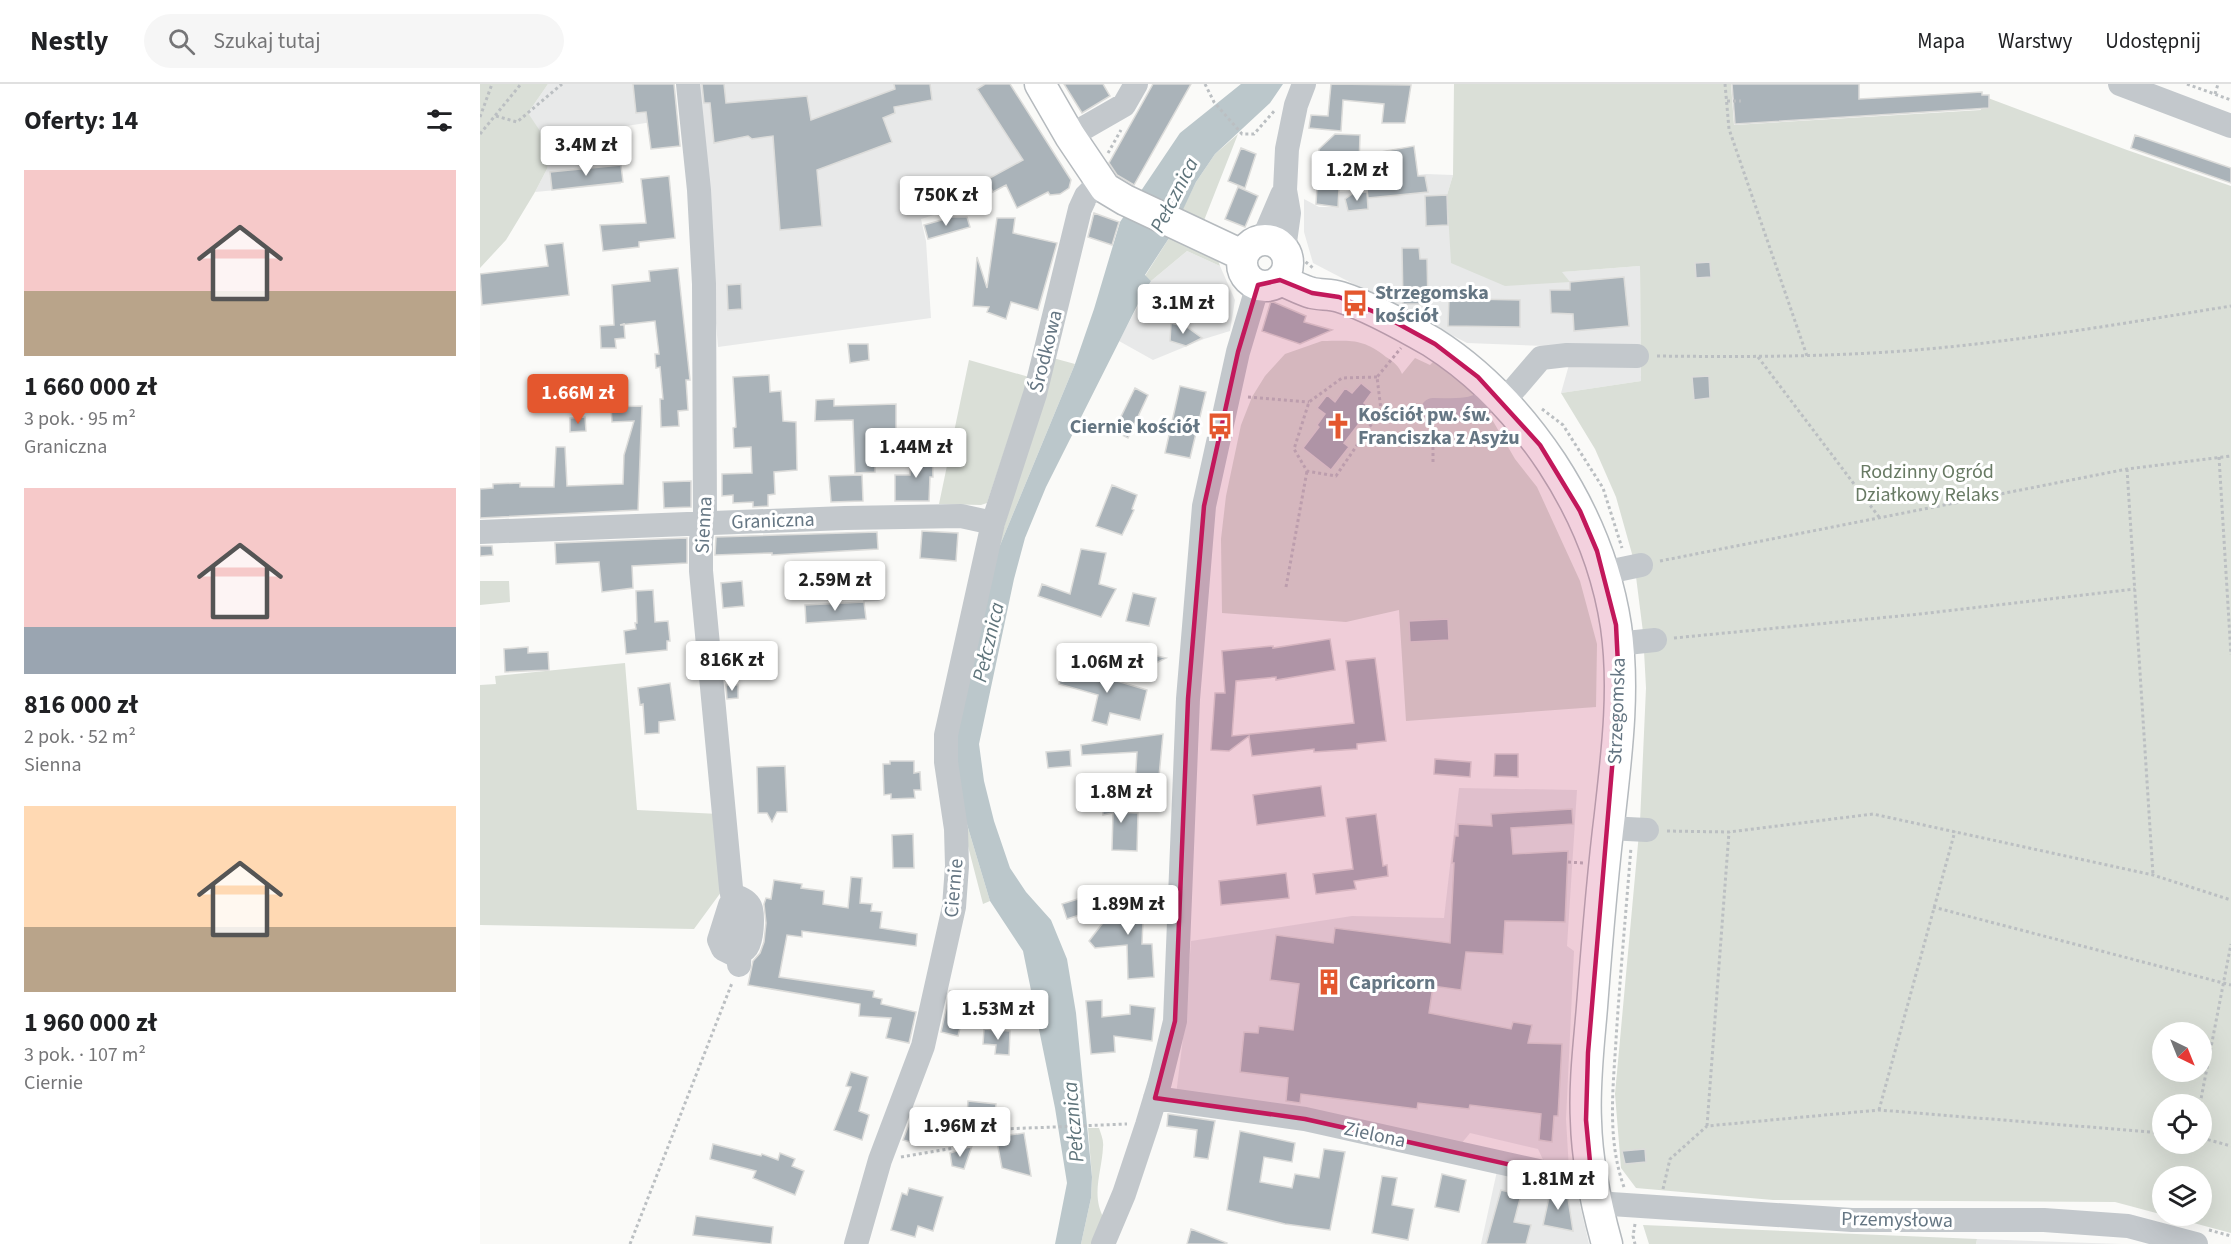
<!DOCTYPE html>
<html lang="pl">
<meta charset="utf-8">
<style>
:root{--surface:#fff;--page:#f6f6f6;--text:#202124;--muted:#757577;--line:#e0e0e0;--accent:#e4572e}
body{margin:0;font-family:"Source Sans 3",sans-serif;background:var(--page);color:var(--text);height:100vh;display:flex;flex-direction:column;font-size:22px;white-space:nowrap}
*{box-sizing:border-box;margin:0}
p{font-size:20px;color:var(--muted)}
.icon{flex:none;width:33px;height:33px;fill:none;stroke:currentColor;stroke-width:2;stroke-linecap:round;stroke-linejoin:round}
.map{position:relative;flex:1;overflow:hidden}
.panel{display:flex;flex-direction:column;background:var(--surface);width:480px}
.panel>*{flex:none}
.needle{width:39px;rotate:137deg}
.controls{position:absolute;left:1672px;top:938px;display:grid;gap:12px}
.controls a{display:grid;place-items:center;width:60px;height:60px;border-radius:50%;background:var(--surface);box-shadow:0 6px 24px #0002;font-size:30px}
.price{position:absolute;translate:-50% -51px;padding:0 14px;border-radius:6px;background:#fff;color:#222;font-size:20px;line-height:39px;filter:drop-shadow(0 2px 3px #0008)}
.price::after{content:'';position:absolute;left:50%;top:36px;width:18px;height:14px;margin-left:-9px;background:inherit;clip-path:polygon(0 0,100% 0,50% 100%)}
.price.selected{background:var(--accent);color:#fff}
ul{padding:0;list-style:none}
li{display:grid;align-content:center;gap:12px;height:318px;padding:0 24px}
li span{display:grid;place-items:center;height:186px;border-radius:0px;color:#555}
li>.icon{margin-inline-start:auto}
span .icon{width:108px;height:108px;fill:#fffc;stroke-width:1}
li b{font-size:26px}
h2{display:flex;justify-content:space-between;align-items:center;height:72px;padding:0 24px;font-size:26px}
header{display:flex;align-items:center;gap:36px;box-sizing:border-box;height:84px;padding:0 30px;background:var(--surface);border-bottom:2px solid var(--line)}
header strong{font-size:28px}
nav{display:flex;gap:33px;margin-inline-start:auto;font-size:21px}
.search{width:420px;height:54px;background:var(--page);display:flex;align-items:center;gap:15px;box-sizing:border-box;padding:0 21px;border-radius:33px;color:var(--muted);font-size:22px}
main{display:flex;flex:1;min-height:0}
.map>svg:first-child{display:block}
.built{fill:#e8e9e9}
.green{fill:#dadfd7;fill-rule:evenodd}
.water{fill:#bbc7cb}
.building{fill:#aab3b9;stroke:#dcdcda;stroke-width:1.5}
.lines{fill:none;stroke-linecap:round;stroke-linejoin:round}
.major-casing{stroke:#b5babe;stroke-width:33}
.path{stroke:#bbbfc2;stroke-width:3;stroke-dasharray:3 3;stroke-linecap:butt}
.minor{stroke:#c3c8cc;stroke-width:24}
.major{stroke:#fff;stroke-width:30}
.marked{fill:#c2185b;fill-opacity:0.2;stroke:#c2185b;stroke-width:4.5;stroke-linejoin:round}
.labels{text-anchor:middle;stroke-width:6;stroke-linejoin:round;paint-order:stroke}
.poi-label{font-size:20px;font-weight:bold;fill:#657683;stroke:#fff;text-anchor:start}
.street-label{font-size:20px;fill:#657683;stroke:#fff}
.park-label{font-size:20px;fill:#687a64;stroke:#fff}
.water-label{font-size:21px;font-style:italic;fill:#60757c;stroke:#fff}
</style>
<header>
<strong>Nestly</strong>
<div class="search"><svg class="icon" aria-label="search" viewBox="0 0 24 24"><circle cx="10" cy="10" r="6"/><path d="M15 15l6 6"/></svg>Szukaj tutaj</div>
<nav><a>Mapa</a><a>Warstwy</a><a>Udostępnij</a></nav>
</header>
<main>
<section class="panel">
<h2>Oferty: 14<svg class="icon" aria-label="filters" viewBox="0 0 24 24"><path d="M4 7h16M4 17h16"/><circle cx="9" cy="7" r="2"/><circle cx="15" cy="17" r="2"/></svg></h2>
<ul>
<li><span style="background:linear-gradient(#f6c9c9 65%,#b9a48a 0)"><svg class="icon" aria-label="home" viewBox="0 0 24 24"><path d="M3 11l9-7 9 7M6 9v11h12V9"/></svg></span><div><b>1 660 000 zł</b><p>3 pok. · 95 m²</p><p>Graniczna</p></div></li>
<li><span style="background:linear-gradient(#f6c9c9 75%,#9aa5b1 0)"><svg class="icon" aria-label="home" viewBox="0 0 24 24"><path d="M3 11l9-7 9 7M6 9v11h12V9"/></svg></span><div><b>816 000 zł</b><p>2 pok. · 52 m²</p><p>Sienna</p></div></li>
<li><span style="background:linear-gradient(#ffd9b3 65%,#b9a48a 0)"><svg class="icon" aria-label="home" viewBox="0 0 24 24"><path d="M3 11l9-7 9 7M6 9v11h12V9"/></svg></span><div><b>1 960 000 zł</b><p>3 pok. · 107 m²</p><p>Ciernie</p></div></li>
</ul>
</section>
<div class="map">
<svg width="1751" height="1160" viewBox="0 0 1751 1160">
<rect width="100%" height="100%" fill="#fafaf8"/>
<!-- built -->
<path class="built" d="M68 0H193L197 34 134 44 141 100 55 108 67 85 48 29Z
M216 0H530L566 57 541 73 551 88 496 118 441 135 446 157 451 234 238 263Z
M946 90 973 91 967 111 1089 197 1081 188 1160 182 1161 297 1081 309 1094 263 987 259 833 179 824 148V115L839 123H858L859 108 885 106V97Z
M707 167 740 182 755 216 750 247 724 255 673 276 639 257 671 197Z
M979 704 1097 706 1087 862 1094 867 1086 1035 1089 1086 1065 1080 1058 1065 990 1049 981 1060 696 1011 705 938 711 857 872 832 964 834Z
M1017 1087 1096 1103 1109 1160H1001Z
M1497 1155 1642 1160H1496Z"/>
<!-- green -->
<path class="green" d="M0 0H68L48 29 70 62 67 85 55 108 26 156 0 184Z
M974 0H1251L1254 41 1501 26 1500 11 1647 66 1751 102V1149L1635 1118 1293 1116 1156 1104 1141 1084 1135 1010 1160 738 1166 604 1163 548 1154 477 1136 413 1115 365 1081 309 1161 297 1160 182 1082 188 1090 198 1025 202 971 179 967 111 973 91ZM1683 948H1722V987H1683ZM1683 1020H1722V1059H1683ZM1683 1092H1722V1131H1683Z
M758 50 723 139 701 128 716 98 735 70Z
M691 151 737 173 740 182 707 167 671 197 665 192Z
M842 257C871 257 882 254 906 273 914 278 919 282 922 290L935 274 950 281 953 278 987 303 1010 332 1035 375 1057 403 1100 497 1117 560 1116 623 926 637 919 526 866 538 742 529 741 455 746 412 761 341 772 313 785 292 805 270Z
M573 274 595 280 516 471Z
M489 276 549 293 507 419 501 421 459 420Z
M0 497H29L30 518 0 521Z
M145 579 157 726 239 730 247 800 214 845 0 841V601L16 600 15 592Z
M486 737 510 817 503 820 483 743Z
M608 1044H619C621 1050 624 1057 623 1063 622 1088 610 1112 625 1136L615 1160H601L611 1114 612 1093Z
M1163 1141 1497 1155 1496 1160H1169Z"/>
<!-- water -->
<path class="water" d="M761 0H803L790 19 735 70 716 98 691 151 665 191 671 197 663 210 566 403 545 454 534 495 499 660 504 697 514 737 530 784 546 808 571 836 587 875 596 929 612 1093 611 1114 601 1160H575L587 1099 575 1024 543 867 510 817 486 737 473 678 475 651 516 471 595 280 614 225 640 138 700 49Z"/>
<!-- building -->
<path class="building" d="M153 0H194L200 62 171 65 166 28 156 29Z
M222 0H244L246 19 327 12 331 36 415 5 414 0H450L452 16 414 23 415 29 403 34 412 58 337 86 342 142 300 146 293 52 272 55 268 52 234 59 230 19H224Z
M505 0H530L591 96 589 104 580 110 570 111 568 108 537 124 526 101 513 108 506 96 543 76 497 5Z
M584 0H623L630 12 602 29Z
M673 0H711L654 101 637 91 629 79Z
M851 0 931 1 925 39H902L904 20 863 16 861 47 829 44 831 31 848 32Z
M1252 0H1379V15L1502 8V11H1509V24L1255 40Z
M855 50 880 51 879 82 860 85 858 123 836 120 839 65Z
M1655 51 1751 84V99L1651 64Z
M934 62 938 92H945L948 108 888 114 883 71Z
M761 64 776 70 765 104 748 97Z
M141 81 143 98 72 106 70 88Z
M189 92 195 154 159 158V163L123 167 120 141 166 139 161 95Z
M758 103 778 112 765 143 745 135Z
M875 108H887L888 125 868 127 865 115Z
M967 111 968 141 946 142 945 112Z
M614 129 639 138 632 161 608 153Z
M472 133H487L490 143 448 155 444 141Z
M517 134H535L533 149 577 159 558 226 531 218 526 235 507 228 509 223 493 222 497 173 507 204Z
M83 159 89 211 2 221 0 190 68 182 65 161Z
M922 164H939L940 175H947L948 220H923Z
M1230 178 1231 193 1216 194 1215 179Z
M198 184 210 296H206L208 326 198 327 199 342 181 343 180 315H183L180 283 176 284 175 270H179L175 237 140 241 144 240 145 254 135 255 136 264H121L120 242 134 241 132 201 170 197 169 187Z
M1144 193 1149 242 1094 247 1093 230 1071 229 1070 206H1090V198Z
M261 200 262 225 248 226 247 201Z
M980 210H992L993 215 1040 216V243L968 242 969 215H980Z
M791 217 826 232 824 238 852 246 820 260 782 247Z
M691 239 707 243 722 254 706 262 690 257Z
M368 260H388L389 276 370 279Z
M289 291 290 308 301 307 303 337 316 338 317 386 294 388 295 410 288 411V422L273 423V418L253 419V411L242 412V390L272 389 271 363 254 364 253 344 256 343 253 293Z
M1229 292 1230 314 1214 316 1212 293Z
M881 299 892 308 884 319 891 324 864 359 869 363 851 386 823 364 839 343 837 341 845 330 837 324 847 311 855 318 865 304 872 309Z
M700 302 726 308 710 374 685 369Z
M655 304 668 311 648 354 634 347Z
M354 315V322L416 320V349H425L426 366 395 367V388L375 389 373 336 335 337 336 316Z
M162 322 158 426 0 434V405L13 404V400L40 399V403H74L76 363H85L87 402 143 400 144 371 154 337 132 338 131 323Z
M105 333 106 347 90 348V334Z
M430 367 452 368 453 393H450L449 417H415V391H430Z
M382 391 383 417 351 418 349 392Z
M211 397V423L184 424 183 398Z
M632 401 657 411 652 425 654 426 642 451 616 442Z
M442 447 478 449 476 477 440 474Z
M397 448 398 465 292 471V469L235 471 236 453Z
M207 454V479L152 482 153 504 122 508 119 478 76 480 75 459Z
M0 462H12L13 471 0 472Z
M601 465 626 469 619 500 636 505 621 533 558 512 562 500 590 510Z
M262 497 264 522 243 524 241 499Z
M384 503H399V516L384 517Z
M173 506 175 538 188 537 190 557H187V566L146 570 144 547 156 545 155 539H157L156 507Z
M653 509 676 514 669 542 646 537Z
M384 518 386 535 326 539 325 521Z
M968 535 969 556 930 558 929 537Z
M850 555 855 586 796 596V593L756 597 752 652 874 639 866 577 895 574 906 657 877 660V665L834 668V665L772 672 769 652 749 667 731 666 735 609H745L742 567 793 562V564Z
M632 562 686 574 672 581 669 594 630 573Z
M48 563V569L68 568 69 586 25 588 24 565Z
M584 581 667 606 660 636 630 629 627 641 612 637 618 611 579 600Z
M190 599 195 636 179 638V649L165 650 163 620 160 621 158 604Z
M246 601H258V614L247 615Z
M683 650 678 703 655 702 657 668 602 671 601 661Z
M590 666 591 682 568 684 566 668Z
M1015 670H1038V693L1014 692Z
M955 675 991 678 990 693 954 690Z
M410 677H434V689L440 688 441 706H434L435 714 411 715V710L404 711 403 680H410Z
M305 682 307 728H297L292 738 287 729H278L277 683Z
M841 702 845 732 777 741 773 711Z
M634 705 637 728 658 729 657 767 632 766 633 729 623 731 621 707Z
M1092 725 1093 740 1031 744 1033 770 1088 767 1085 838 1025 837 1023 870 986 868 981 906 953 902 949 929 1031 945 1033 938 1052 941 1048 959 1082 960 1078 1032H1074L1072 1058 1059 1056 1061 1030 990 1021 989 1025 938 1019 937 1025 821 1010 820 1019 806 1017 808 994 760 988 764 948 778 949 779 942 813 946 819 900 790 896 796 851 853 859 855 844 970 859 974 779H972L975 752H978V740L1012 742 1011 730Z
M896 730 903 782 907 781 908 792 874 797 876 805 836 810 833 790 873 785 866 734Z
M433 750 434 784H413L412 751Z
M806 789 809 814 741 821 739 797Z
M371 793 382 794 380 819 392 820 391 827 402 828 400 844 437 850 436 862 322 847V853L307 851 299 893 394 907 393 913 402 915 401 920 436 928 429 959 406 954 411 934 379 932 380 920 268 901 273 877 280 869 284 858 286 839 284 820 286 814 291 815 294 796 322 800 321 804 344 807 343 820 368 824Z
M646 812H664L662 860H672L674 893 648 895 647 861 615 864 609 857 638 819Z
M604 813 609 828 587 835 582 820Z
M470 907 488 911 486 920 498 923 495 935 483 932 478 952 461 948Z
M622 916V933L650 930V921L675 924 672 957 634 952 635 968 611 970 606 917Z
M504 945 530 947 529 971 515 970 516 961 503 960Z
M371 988 388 993 379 1027 389 1031 382 1056 354 1046 371 1003 366 1002Z
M488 1017 516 1020 514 1034 487 1031Z
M434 1027 450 1032 441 1061 423 1056Z
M688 1030 735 1037 728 1075 714 1073 717 1046 687 1042Z
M760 1047 815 1059 812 1078 784 1073 780 1098 812 1104 815 1090 839 1094 844 1065 865 1068 850 1146 805 1140 747 1126Z
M544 1049 551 1092 522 1084 516 1053Z
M233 1060 281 1072 282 1070 298 1076 300 1069 315 1075 312 1082 324 1087 315 1111 273 1094 276 1087 230 1075Z
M492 1062 484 1085 472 1082 470 1069Z
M1165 1065 1166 1078 1145 1080 1142 1067Z
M962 1090 986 1096 979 1128 955 1123Z
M902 1092 917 1094 912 1121 934 1125 928 1156 892 1149Z
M429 1104 463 1113 453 1147 438 1142 435 1153 411 1146 422 1109 427 1111Z
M1071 1104 1087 1108 1093 1147 1063 1141Z
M1021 1106 1041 1111 1034 1138 1051 1141 1046 1160H1006Z
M216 1132 293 1143 291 1160 213 1151Z
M711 1145 747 1159 746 1160H707Z"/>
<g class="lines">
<!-- major casing -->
<g class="major-casing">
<path id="major" d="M560 0 590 52 625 104 645 116 762 171
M762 179a23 23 0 1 1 46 0a23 23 0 1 1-46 0Z
M800 196C811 200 821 206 832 209 841 211 851 210 860 213 889 222 926 243 952 258 1001 289 1040 331 1072 379 1104 428 1127 483 1136 542 1145 604 1137 668 1130 730 1122 794 1117 858 1112 923 1109 960 1104 999 1106 1037 1107 1079 1116 1120 1127 1160"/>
</g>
<!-- path -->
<path class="path" d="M725 0 734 18 762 50H774L795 26
M1245 0 1249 45 1327 272
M1707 0 1751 16
M1735 10 1738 0
M1247 17H1261
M16 32 37 38 82 0
M0 33 12 0
M0 50 41 0
M628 69 641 46
M821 174 833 184V185
M1177 272C1263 273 1350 273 1436 266 1542 257 1646 239 1751 222
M1278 273 1399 433
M897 293 862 294 829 318 814 365 827 387 856 392 901 326 897 293 921 264
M768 313 829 318
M1062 325 1083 341 1123 404 1142 464
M953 345V379
M1739 373 1751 571
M1647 385 1673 791
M1180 477 1647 385 1751 372
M806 503 827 387
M1194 554 1440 530 1655 505
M1187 747 1249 748 1393 730 1673 791 1751 816
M1088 778 1103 779
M1453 823 1751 901
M1720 1020 1751 860
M1399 1026 1475 747
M1227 1042 1249 748
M1722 1054 1751 1062
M421 1073 474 1064 524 1045 647 1040
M1144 1103C1127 1056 1133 1005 1136 956 1140 892 1146 828 1151 763
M1183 1105 1190 1075 1227 1042 1399 1026 1683 1049
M1155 1140 1153 1152 1155 1160
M1729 1146 1751 1152
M150 1160 252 899"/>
<!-- minor -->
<path class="minor" d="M208 0 219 106 224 200 225 431 221 456V487L251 804 260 858 259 881
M1640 0 1751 42
M590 52 644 21 656 0
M780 156 787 146 802 111
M804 165 809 129 805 106 807 65 816 21 824 0
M1024 317 1061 274 1087 271 1157 272
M953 326C979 326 997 330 1015 309
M0 448 365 434 481 432 513 439
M1123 489 1161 481
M1137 560 1175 556
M1128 744 1167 746
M257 813C263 815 269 818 271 825 273 834 272 855 267 863 264 867 260 869 255 871L243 865 239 856 250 821Z
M675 1014 825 1035 1112 1099
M1116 1119 1372 1136H1564L1648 1142 1716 1160
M376 1160 400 1076 443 962 474 823 477 782 476 745 466 678V651L513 439 555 310 600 125 606 112 619 99
M623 1160 644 1110 667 1041 680 998 695 937 708 615 724 422 758 268 778 201"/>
<!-- major -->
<use href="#major" class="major"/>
</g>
<!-- marked area -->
<path class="marked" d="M800 196 832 209 859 213 904 232 955 260 998 293 1060 361 1100 427 1117 467 1136 541 1139 601 1108 969 1106 1036 1112 1099 825 1035 675 1014 695 937 708 615 724 422 758 268 778 201Z"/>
<!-- icons -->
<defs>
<g id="bus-bare" transform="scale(2.07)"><path d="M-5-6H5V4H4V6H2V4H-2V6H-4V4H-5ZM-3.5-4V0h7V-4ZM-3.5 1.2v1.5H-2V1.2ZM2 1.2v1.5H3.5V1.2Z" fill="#e4572e" stroke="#fff" stroke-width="2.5" paint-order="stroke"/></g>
<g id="church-bare" transform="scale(2.07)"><path d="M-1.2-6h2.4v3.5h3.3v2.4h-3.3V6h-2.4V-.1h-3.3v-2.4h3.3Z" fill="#e4572e" stroke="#fff" stroke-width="2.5" paint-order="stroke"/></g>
<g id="building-bare" transform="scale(2.07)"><path d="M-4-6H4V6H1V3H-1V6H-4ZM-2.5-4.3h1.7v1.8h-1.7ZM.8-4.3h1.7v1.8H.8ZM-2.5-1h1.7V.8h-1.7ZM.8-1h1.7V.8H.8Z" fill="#e4572e" stroke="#fff" stroke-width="2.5" paint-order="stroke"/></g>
</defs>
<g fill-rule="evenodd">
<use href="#bus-bare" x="875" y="219"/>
<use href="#bus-bare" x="740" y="342"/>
<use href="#church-bare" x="858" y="342"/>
<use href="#building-bare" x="849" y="898"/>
</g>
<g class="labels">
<!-- poi labels -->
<g class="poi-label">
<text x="895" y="215">Strzegomska<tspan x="895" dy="23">kościół</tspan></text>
<text x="878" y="337">Kościół pw. św.<tspan x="878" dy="23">Franciszka z Asyżu</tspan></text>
<text x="720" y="349" text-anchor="end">Ciernie kościół</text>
<text x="869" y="905">Capricorn</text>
</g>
<!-- street labels -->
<g class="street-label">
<text transform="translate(565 267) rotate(-76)" y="7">Środkowa</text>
<text transform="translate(293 436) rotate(-2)" y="7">Graniczna</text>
<text transform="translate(223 441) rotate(-87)" y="7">Sienna</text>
<text transform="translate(1136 627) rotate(-88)" y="7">Strzegomska</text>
<text transform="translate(473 804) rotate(-85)" y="7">Ciernie</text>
<text transform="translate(895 1050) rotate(12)" y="7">Zielona</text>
<text transform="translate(1417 1135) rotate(1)" y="7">Przemysłowa</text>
</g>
<!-- park labels -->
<g class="park-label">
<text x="1447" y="394">Rodzinny Ogród<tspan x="1447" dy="23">Działkowy Relaks</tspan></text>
</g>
<!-- water labels -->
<g class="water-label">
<text transform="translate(694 111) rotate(-63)" y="7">Pełcznica</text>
<text transform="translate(508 558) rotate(-77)" y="7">Pełcznica</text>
<text transform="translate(593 1038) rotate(-95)" y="7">Pełcznica</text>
</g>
</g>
</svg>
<div class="controls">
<a><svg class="needle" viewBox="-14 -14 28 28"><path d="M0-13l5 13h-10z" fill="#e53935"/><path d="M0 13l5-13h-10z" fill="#757577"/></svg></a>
<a><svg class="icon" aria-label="locate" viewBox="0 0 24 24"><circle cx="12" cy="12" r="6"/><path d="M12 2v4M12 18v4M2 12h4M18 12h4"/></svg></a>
<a><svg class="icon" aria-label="layers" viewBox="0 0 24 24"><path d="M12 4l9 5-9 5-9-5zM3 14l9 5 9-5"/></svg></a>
</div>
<b class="price" style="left:106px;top:93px">3.4M zł</b>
<b class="price" style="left:877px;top:118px">1.2M zł</b>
<b class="price" style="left:466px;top:143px">750K zł</b>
<b class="price" style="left:703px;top:251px">3.1M zł</b>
<b class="price selected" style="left:98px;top:341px">1.66M zł</b>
<b class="price" style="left:436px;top:395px">1.44M zł</b>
<b class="price" style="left:355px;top:528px">2.59M zł</b>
<b class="price" style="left:252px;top:608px">816K zł</b>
<b class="price" style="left:627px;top:610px">1.06M zł</b>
<b class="price" style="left:641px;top:740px">1.8M zł</b>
<b class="price" style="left:648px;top:852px">1.89M zł</b>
<b class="price" style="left:518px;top:957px">1.53M zł</b>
<b class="price" style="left:480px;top:1074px">1.96M zł</b>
<b class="price" style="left:1078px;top:1127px">1.81M zł</b>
</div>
</main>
